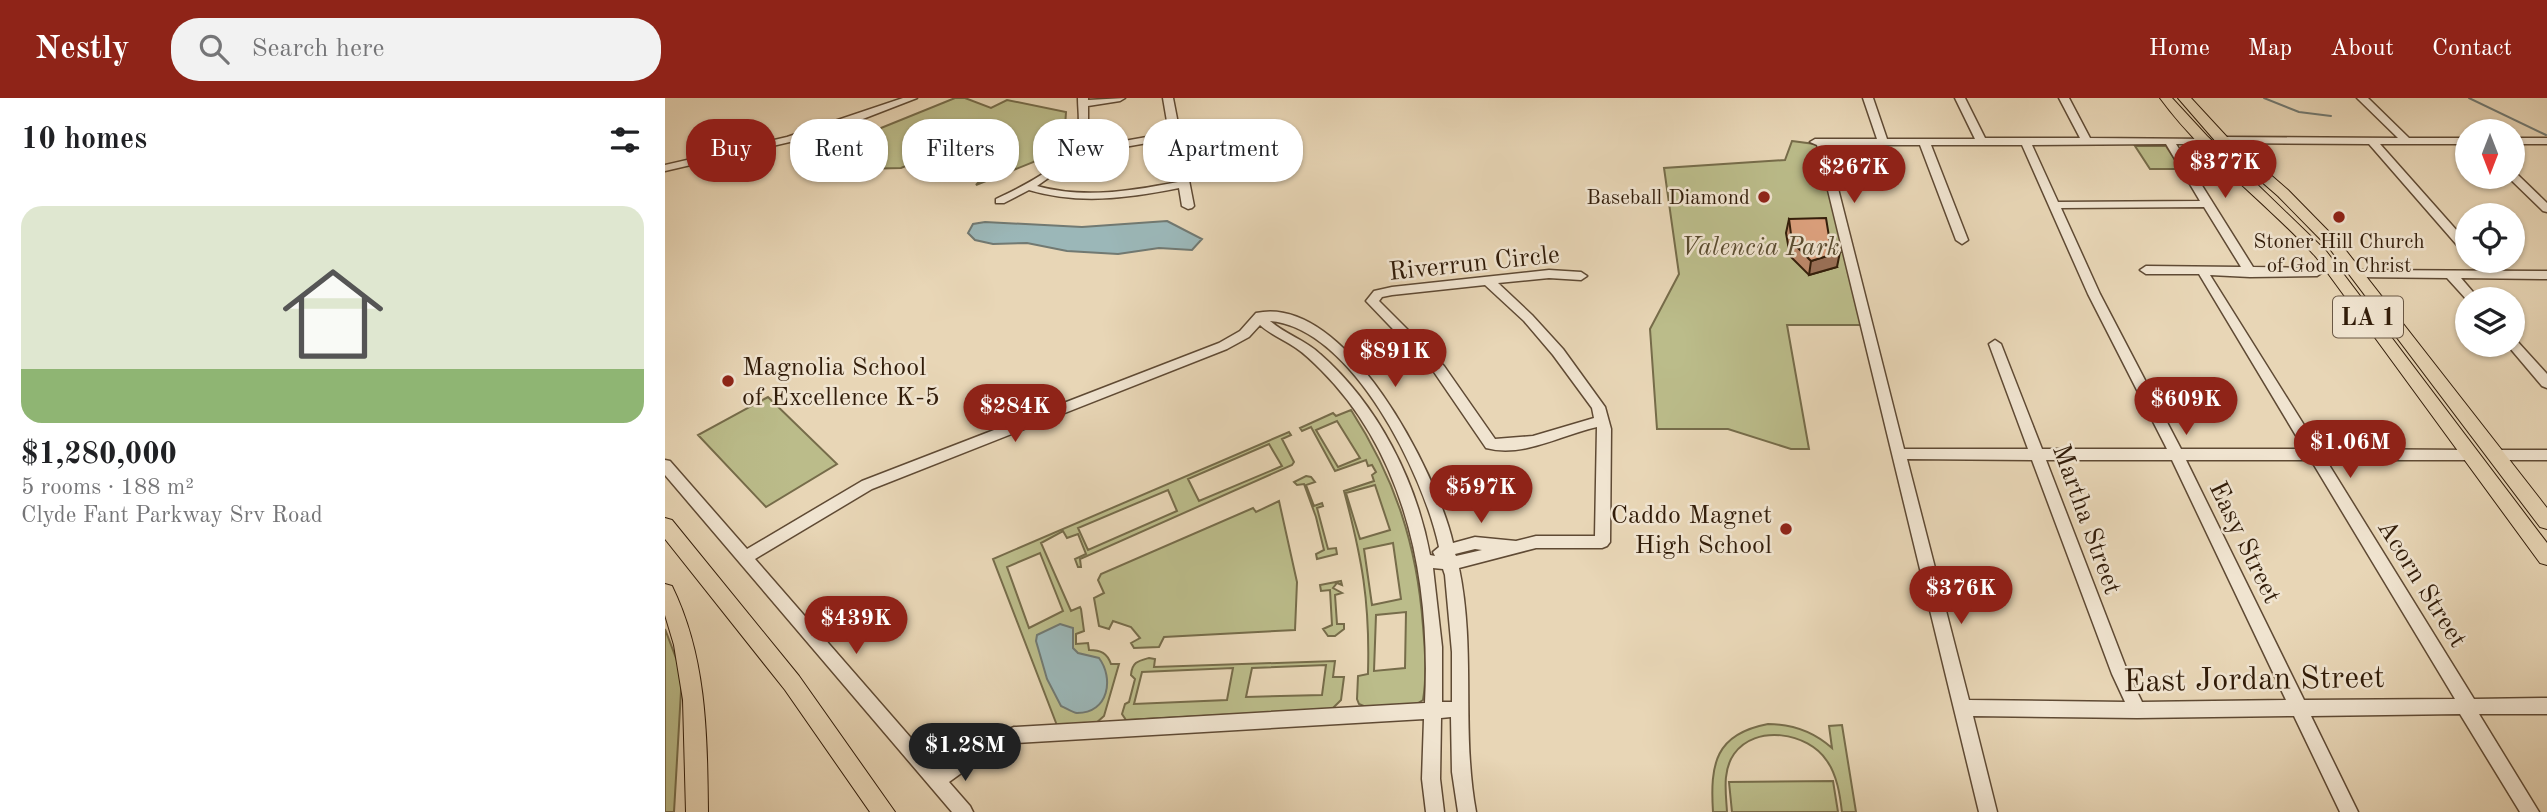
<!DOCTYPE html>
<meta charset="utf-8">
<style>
:root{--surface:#fff;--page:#f2f2f2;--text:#202124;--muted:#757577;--line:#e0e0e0;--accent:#8f2418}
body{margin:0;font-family:"Old Standard TT",serif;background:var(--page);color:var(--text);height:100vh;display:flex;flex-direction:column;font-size:26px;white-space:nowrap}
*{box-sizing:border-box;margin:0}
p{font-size:23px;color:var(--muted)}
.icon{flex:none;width:38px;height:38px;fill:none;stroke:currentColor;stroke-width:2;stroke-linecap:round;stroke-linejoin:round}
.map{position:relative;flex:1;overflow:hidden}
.details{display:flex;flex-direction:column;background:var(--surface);width:665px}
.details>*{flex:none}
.hud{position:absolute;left:21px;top:21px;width:665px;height:63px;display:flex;gap:14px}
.needle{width:46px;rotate:180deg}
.buttons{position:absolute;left:1790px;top:21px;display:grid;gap:14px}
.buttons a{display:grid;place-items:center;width:70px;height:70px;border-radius:50%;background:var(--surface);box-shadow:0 2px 5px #0004;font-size:35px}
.price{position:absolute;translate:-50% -60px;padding:0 16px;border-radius:24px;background:var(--accent);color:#fff;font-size:23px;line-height:46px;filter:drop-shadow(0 2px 4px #0008)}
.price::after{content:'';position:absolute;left:50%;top:42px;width:21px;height:16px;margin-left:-10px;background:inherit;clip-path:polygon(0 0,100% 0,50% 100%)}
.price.active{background:#222;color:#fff}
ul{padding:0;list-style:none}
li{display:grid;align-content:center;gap:14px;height:371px;padding:0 21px}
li+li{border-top:2px solid var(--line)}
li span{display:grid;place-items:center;height:217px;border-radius:21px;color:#555}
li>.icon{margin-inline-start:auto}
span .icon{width:126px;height:126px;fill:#fffc;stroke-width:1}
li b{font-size:30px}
h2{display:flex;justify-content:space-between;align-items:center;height:84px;padding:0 21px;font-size:30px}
.chip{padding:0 24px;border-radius:28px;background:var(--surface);box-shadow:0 2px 5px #0004;font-size:24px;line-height:63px}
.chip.active{background:var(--accent);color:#fff}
header{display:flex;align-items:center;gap:42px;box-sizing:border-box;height:98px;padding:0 35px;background:var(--accent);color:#fff}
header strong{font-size:33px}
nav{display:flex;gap:38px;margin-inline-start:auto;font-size:24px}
.search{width:490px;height:63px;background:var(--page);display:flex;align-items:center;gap:18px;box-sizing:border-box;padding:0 24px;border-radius:28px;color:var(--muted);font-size:26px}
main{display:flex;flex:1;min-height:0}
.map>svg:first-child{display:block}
.green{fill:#bbbc8a;stroke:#766c4a;stroke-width:2;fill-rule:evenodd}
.water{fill:#9bb7b8;stroke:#717972;stroke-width:2}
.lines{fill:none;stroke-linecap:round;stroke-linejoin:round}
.stream{stroke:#717972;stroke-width:2}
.minor-casing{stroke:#5f4a34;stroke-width:3}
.major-casing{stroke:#311c09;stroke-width:2}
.minor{fill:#f0e4d0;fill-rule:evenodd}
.major{fill:#e8d6b6;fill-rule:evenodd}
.wall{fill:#be8a6c;stroke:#311c09;stroke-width:2}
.shaded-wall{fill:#9b7158;stroke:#311c09;stroke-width:2}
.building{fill:#dda17e;stroke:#311c09;stroke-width:2}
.poi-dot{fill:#8f2418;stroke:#f0e4d0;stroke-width:2.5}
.labels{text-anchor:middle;stroke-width:5;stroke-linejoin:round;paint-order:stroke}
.far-poi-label{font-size:21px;fill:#311c09;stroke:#f0e4d0;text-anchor:end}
.shield{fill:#f0e4d0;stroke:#6a5845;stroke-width:2}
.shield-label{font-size:24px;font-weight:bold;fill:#311c09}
.park-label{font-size:26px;font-style:italic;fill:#5a4c30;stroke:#f0e4d0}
.street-label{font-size:26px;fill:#311c09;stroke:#f0e4d0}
.poi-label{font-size:26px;fill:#311c09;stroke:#f0e4d0;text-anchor:start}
.near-street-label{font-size:32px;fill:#311c09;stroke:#f0e4d0}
</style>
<header>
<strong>Nestly</strong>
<div class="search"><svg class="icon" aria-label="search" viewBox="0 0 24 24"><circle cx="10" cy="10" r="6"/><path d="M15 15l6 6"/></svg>Search here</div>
<nav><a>Home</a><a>Map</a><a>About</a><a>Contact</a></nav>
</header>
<main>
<section class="details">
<h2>10 homes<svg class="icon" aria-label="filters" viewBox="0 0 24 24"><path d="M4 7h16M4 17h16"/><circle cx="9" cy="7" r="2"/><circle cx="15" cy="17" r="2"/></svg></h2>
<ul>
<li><span style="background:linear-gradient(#dfe7d0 75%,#8fb573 0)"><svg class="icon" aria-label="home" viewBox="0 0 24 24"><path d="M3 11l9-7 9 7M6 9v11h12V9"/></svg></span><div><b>$1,280,000</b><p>5 rooms · 188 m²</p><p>Clyde Fant Parkway Srv Road</p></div></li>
</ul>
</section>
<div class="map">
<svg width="1882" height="714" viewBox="0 0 1882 714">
<rect width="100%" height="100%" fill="#e8d6b6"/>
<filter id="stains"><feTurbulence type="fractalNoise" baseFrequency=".00286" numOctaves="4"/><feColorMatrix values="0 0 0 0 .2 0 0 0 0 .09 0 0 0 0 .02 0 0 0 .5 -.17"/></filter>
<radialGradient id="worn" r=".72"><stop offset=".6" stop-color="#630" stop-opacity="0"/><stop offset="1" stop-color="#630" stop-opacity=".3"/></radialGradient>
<!-- green -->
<path class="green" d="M290 0H300L326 10 342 2 401 14 399 45 386 57 311 87 322 75 311 62 265 58 236 70 195 71 164 51Z
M1127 43 1157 47 1202 227H1122L1144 351H1126L1063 331H992L985 231 1014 176 999 70 1120 62Z
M1470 48H1501L1516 71H1485Z
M103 299 172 366 101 409 33 337Z
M686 312C730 380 752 447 758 528 760 552 762 578 758 602L750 607 701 609 694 606 692 601 693 578 703 576V574C705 504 697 460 679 393L709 383 707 377 711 374 707 367 703 368 701 362 670 373 646 329 637 333 635 330 668 315 671 318ZM672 323 695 360 673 369 651 332ZM710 387 725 432 695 441 681 395ZM728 445 736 501 707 507 699 451ZM741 514 740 570 709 573 711 517Z
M624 334 626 337 617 341 629 364 627 367 415 461 416 469H413L410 461 421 456 413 436 402 440 398 433 376 445 406 513 415 509 416 511 419 533 411 536V546L423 545 424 552C436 552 442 555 446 566H454L439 618 430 626 393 630 328 461ZM604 346 617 368 534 403 523 381ZM503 392 512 413 423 452 413 430ZM375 455 398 513 364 530 342 469Z
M641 378 646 379 650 384 641 387 649 408 657 405 658 408 652 410 663 451 671 450 672 456 652 461 651 456 659 452 651 419 639 386 632 387 629 384Z
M614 403 632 484 630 532 499 539 494 549 469 550 466 545 475 540 466 529 448 523 444 531 434 528 429 500 439 495 433 482 436 476 588 410 591 414Z
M676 483 677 487 672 485 668 490 677 495 670 497 672 526H679V531L670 538H663L658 531 667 527 665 492 656 493 655 487Z
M0 531 17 576 9 714H0Z
M484 560 490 561 489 569 670 563 668 579H679L676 602 667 611 461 622 457 616 460 606 464 604 470 581 466 577C467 564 473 563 484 560ZM661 567 657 597 581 599 587 570ZM568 570 562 602 469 606 477 574Z
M1103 626C1128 626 1148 633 1167 650L1164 628 1177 627 1191 714H1177C1175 697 1172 677 1162 663 1143 634 1090 626 1069 656 1057 673 1061 695 1062 714H1048C1045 666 1050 636 1103 626Z
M1168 683 1173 714H1067L1064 684Z"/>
<!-- water -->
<path class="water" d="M502 123 537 141 527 152 494 150 453 156 402 153 362 145 328 146 310 142 303 135 308 126 320 124 417 129Z
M395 526 408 530V550L413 555 434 560C449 580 444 615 412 615 408 615 401 610 396 608L382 581 371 543 372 537Z"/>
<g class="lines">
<!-- stream -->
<path class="stream" d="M1599 0 1634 14 1666 18
M1804 0 1881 37"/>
<!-- minor casing -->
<g class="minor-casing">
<path id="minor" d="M238 0H252L190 24 129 43 0 73V67L122 39Z
M413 0H423V2L460 0 455 3 423 8V30L417 46 448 45 504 35 498 0H508L529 108 527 110 523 111 517 108 514 90C463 100 415 107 364 92L339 105H331V101C360 87 405 67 413 33 415 22 413 11 413 0ZM505 41 513 84C466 93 419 101 372 88L396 71 413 53 448 51Z
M1198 0H1208L1222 41H1310L1290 0H1300L1320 40H1415L1394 0H1404L1425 40 1544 41V45L1540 46H1511L1588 169 1652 170 1658 174 1652 178 1585 179 1545 177 1654 351 1807 352 1814 357 1807 362H1661L1809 601 1882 600V616H1814L1874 714H1855L1795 616 1646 618 1693 714H1675L1629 618 1472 620 1308 618 1332 714H1314L1152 47 1145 44 1150 41H1212ZM1501 46 1535 103 1393 104 1367 47ZM1162 47H1255L1291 142 1297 146 1303 142 1266 47H1357L1423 196 1502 351H1377L1336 246 1330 242 1324 246 1363 351H1239ZM1539 109 1576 169 1481 168 1475 172 1481 176H1534L1639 351H1516L1435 196 1396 110ZM1242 361 1367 362 1447 576 1460 604 1304 602ZM1381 362H1507L1621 602 1477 604 1463 575ZM1521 362H1646L1790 601 1639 602Z
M1692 0H1703L1744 40H1802V46H1715L1802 144V154H1798L1704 46 1557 45 1552 42 1557 39 1733 40Z
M1848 40H1882V46H1848Z
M1848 75 1852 76 1882 105V114L1878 113 1844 80 1843 79H1848Z
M884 172 916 174 922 178 916 182 884 180 833 185 867 217 898 251 940 309 946 331 945 444 942 448 937 450H871L794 470C811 551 796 633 811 714H793L787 674 786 619 776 620 775 681 779 714H761L757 681 759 621 350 645 320 658 284 684 305 708 308 714H287L0 377V362L5 363 82 451 197 383 554 245 575 233 591 215C681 195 772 375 788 445L810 439 851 443 871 438H930L932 329C896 337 858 360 821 350L769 274 701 203 709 193 727 189ZM820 187 859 223 888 257 927 310 929 320 868 338 830 341 779 268 714 203 717 199 727 197ZM605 223C688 230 759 378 774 449L768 454 770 458 765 457C751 382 713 307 655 256 640 242 620 236 605 223ZM595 227C606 237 620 242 631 250 640 256 648 264 656 272 743 359 766 487 760 605L349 629 308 646 273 671 90 461 207 391 562 251 584 239ZM810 451 817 452 791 458 790 456ZM768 470 778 471 780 477 787 554V604H777V549Z
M1693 172 1882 173V181L1796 180 1814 201 1802 202 1782 180 1689 179V173Z
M1848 242 1852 243 1882 276V290L1877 288 1844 249 1842 247H1848Z
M1831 352H1882V362H1831L1824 357Z"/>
</g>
<!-- major casing -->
<g class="major-casing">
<path id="major" d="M1495 0H1507L1542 38 1661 153 1882 445V467L1875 465 1651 159C1601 104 1539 60 1495 0Z
M1513 0H1526L1562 39 1623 92 1675 145 1882 410V431L1875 429 1665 151 1613 98 1552 45Z
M0 420 7 422 134 578 230 714H205L120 592 0 441Z
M0 486 7 488C42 560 42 636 43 714H21L18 602 9 547 0 517Z"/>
</g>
<!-- minor -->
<use href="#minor" class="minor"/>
<!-- major -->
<use href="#major" class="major"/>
</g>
<!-- wall -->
<path class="wall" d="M1124 121 1172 169 1144 177 1125 158 1121 135Z"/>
<!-- shaded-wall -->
<path class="shaded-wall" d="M1175 154 1172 169 1144 177 1146 163Z"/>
<!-- building -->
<path class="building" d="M1161 120 1165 145 1175 154 1146 163 1127 144 1124 121Z"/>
<!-- markers -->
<g class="poi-dot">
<circle cx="1099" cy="99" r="7"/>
<circle cx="1674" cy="119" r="7"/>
<circle cx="63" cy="283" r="7"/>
<circle cx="1121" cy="431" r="7"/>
</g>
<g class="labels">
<!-- far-poi labels -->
<g class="far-poi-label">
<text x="1085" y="106">Baseball Diamond</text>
<text x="1674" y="150" text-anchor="middle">Stoner Hill Church<tspan x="1674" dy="24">of God in Christ</tspan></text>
</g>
<!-- shield labels -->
<rect class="shield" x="1668" y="198.5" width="70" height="41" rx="5"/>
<g class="shield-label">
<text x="1703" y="227">LA 1</text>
</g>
<!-- park labels -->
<g class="park-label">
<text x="1095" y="157">Valencia Park</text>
</g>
<!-- street labels -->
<g class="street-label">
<text transform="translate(809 164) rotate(-6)" y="9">Riverrun Circle</text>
<text transform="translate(1423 421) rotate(70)" y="9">Martha Street</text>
<text transform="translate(1581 444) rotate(64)" y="9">Easy Street</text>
<text transform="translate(1758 485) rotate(58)" y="9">Acorn Street</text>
</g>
<!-- poi labels -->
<g class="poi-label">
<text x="77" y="277">Magnolia School<tspan x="77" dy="30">of Excellence K-5</tspan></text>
<text x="1107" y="425" text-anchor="end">Caddo Magnet<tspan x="1107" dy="30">High School</tspan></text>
</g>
<!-- near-street labels -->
<g class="near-street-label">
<text transform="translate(1589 580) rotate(-1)" y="11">East Jordan Street</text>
</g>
</g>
<rect width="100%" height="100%" filter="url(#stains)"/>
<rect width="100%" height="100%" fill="url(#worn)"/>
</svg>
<div class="buttons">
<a><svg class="needle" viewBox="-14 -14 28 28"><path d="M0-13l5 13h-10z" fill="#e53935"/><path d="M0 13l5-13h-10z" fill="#757577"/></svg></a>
<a><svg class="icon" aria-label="locate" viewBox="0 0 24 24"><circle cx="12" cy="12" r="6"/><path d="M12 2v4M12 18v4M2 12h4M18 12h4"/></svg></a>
<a><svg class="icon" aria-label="layers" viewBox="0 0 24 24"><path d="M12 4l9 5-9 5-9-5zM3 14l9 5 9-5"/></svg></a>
</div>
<b class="price" style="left:1560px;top:102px">$377K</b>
<b class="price" style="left:1189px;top:107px">$267K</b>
<b class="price" style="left:730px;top:291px">$891K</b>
<b class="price" style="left:1521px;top:339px">$609K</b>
<b class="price" style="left:350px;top:346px">$284K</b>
<b class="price" style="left:1685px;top:382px">$1.06M</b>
<b class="price" style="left:816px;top:427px">$597K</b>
<b class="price" style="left:1296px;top:528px">$376K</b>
<b class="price" style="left:191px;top:558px">$439K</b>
<b class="price active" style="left:300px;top:685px">$1.28M</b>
<div class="hud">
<a class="chip active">Buy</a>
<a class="chip">Rent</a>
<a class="chip">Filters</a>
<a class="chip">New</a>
<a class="chip">Apartment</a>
</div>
</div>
</main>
